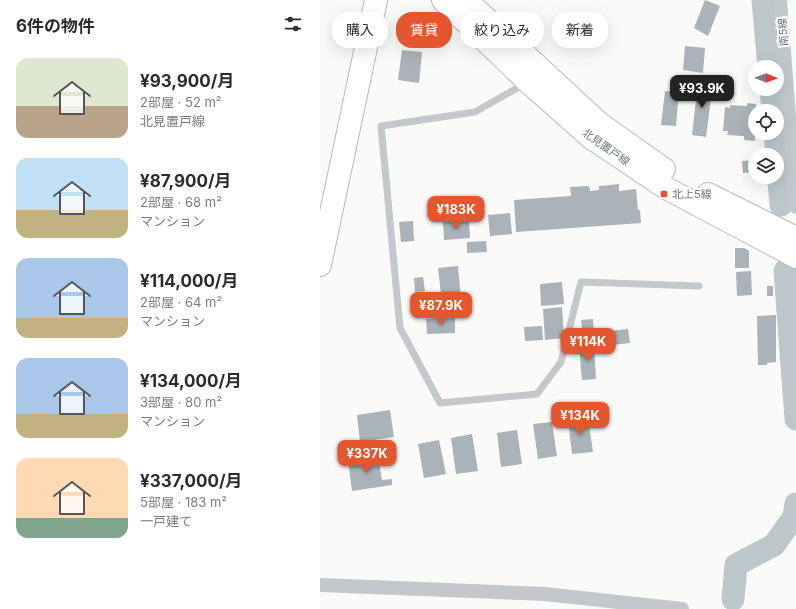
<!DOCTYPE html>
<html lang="ja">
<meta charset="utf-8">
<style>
:root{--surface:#fff;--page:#f2f2f3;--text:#2b2b33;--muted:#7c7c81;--accent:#e4572e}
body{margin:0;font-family:Inter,"Noto Sans JP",sans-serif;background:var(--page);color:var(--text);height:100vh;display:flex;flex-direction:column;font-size:15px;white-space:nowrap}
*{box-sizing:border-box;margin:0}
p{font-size:13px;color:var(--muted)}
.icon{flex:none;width:22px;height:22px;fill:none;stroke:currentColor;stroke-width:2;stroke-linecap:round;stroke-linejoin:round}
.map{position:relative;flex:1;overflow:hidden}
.drawer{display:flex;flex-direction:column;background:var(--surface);width:320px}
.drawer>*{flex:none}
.guide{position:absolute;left:12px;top:12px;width:380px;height:36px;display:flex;gap:8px}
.needle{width:26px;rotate:91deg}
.fabs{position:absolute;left:428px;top:60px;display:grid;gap:8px}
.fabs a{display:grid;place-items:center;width:36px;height:36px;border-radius:50%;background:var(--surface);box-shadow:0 4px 16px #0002;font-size:20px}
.price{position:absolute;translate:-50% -34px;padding:0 9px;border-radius:8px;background:var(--accent);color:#fff;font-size:13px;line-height:26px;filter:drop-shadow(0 1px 2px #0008)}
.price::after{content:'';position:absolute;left:50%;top:24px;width:12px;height:9px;margin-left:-6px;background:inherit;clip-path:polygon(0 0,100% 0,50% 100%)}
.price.current{background:#222;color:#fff}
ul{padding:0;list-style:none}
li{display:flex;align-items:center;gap:12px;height:100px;padding:0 16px}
li span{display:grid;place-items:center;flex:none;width:112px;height:80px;border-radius:12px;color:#555}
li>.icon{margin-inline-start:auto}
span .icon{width:48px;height:48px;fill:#fffc;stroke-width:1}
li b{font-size:17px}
h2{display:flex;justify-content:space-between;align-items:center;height:48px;padding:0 16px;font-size:17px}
.pill{padding:0 14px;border-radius:16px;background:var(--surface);box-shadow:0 4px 16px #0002;font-size:14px;line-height:36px}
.pill.current{background:var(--accent);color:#fff}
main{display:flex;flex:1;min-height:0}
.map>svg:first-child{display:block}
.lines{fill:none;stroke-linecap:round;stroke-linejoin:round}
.river{stroke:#bbc7cb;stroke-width:23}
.building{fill:#aab3b9}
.primary-casing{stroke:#b5babe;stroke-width:24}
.motorway-casing{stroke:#b4b9bd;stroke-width:24}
.service{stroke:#c3c8cc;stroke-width:7}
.minor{stroke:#c3c8cc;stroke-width:14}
.primary{stroke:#fff;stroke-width:22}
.motorway{stroke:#fff;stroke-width:22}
.poi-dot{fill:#e4572e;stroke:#fff;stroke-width:1.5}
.labels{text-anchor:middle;stroke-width:4;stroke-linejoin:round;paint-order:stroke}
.street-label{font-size:11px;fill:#657683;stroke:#fff}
.poi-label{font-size:11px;fill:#657683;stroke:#fff;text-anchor:start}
</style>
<main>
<section class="drawer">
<h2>6件の物件<svg class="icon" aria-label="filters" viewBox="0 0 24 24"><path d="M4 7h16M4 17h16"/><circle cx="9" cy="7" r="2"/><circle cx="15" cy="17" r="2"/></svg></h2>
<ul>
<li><span style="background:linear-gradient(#dfe7d0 60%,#b9a48a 0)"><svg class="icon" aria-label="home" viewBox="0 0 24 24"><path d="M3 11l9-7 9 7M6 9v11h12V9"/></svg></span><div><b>¥93,900/月</b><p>2部屋 · 52 m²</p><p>北見置戸線</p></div></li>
<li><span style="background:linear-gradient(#bfe0f5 65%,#c2b280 0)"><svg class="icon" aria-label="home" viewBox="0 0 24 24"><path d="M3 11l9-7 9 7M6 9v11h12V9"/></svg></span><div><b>¥87,900/月</b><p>2部屋 · 68 m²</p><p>マンション</p></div></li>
<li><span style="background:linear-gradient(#a9c7e8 75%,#c2b280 0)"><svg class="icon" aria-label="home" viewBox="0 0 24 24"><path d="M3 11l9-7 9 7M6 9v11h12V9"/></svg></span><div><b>¥114,000/月</b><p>2部屋 · 64 m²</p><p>マンション</p></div></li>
<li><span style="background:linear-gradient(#a9c7e8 70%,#c2b280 0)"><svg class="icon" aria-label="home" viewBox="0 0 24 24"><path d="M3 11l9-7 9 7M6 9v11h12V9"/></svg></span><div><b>¥134,000/月</b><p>3部屋 · 80 m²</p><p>マンション</p></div></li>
<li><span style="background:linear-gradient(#ffd9b3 75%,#7fa58c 0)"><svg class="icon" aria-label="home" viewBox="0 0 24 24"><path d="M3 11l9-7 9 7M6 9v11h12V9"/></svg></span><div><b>¥337,000/月</b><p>5部屋 · 183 m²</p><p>一戸建て</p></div></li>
</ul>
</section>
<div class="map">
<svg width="476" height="609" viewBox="0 0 476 609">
<rect width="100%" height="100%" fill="#fafaf8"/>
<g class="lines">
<!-- river -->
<path class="river" d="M443 0 449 67
M451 89 453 111
M455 133 457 155
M457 159 461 205
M465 271 476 419
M413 599 416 565 454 545 474 517 476 504"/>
</g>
<!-- building -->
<path class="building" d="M385 0 400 6 388 36 374 28Z
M365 46 385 48 383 73 363 70Z
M82 50 102 52 99 83 78 80Z
M378 82 393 83 386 137 372 135Z
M345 91 359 92 356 126 341 125Z
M427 103 436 104 435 141 424 140V136L407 135 408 131H403L405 107 410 108V105L427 106Z
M435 160V172L423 173 422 161Z
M299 184V191L316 189 318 210H320L321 223 196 232 194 200 251 196 250 187 269 186 270 191 279 190V186Z
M190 213 192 234 170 236 168 215Z
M149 220 150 238 124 240 123 221Z
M93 221 94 241 81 242 79 222Z
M166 241 167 252 147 253V242Z
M415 248H424L429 251V268H415Z
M138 266 141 300 122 302 118 268Z
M431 271 432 295 417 296 416 272Z
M103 277 105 291 95 292 94 278Z
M242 282 244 304 221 306 220 284Z
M447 286H453V296H447Z
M117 298 118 306 102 307V299Z
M242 307 244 338 225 340 223 309Z
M456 315V362L447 363V365H438L437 316Z
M135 318V333L107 334 106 319Z
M273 319 274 335 263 336 261 320Z
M222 326 223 340 205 341 204 327Z
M308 329 310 343 282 346 281 332Z
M274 345 276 379 262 380 259 346Z
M70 410 74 437 40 442 37 415Z
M268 417 273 452 252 454 248 420Z
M232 422 237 456 218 459 213 424Z
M197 430 202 464 181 467 177 433Z
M152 434 158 471 136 474 131 438Z
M119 440 126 474 104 478 98 444Z
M58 456 62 480 72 479V485L32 491 28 460Z"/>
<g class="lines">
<!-- primary casing -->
<g class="primary-casing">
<path id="primary" d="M123 0 208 82 270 137 346 188 476 257
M146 0 279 123 344 169
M388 194 476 238"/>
</g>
<!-- motorway casing -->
<g class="motorway-casing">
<path id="motorway" d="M0 265 56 0"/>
</g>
<!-- service -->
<path class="service" d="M206 83 155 112 61 126 80 328 120 403 217 394 241 362 261 282 379 286"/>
<!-- minor -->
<path class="minor" d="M460 0 476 207
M0 585 225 594 362 609"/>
<!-- primary -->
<use href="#primary" class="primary"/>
<!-- motorway -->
<use href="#motorway" class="motorway"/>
</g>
<!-- markers -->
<rect class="poi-dot" x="340" y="190" width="8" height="8" rx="2"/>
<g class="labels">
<!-- street labels -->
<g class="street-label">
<text transform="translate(463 32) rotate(-94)" y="4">南5線</text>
<text transform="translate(286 147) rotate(35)" y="4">北見置戸線</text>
</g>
<!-- poi labels -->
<g class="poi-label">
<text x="352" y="198">北上5線</text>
</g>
</g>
</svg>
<div class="fabs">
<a><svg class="needle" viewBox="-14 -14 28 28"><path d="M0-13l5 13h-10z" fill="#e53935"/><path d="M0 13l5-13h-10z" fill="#7c7c81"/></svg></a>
<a><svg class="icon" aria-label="locate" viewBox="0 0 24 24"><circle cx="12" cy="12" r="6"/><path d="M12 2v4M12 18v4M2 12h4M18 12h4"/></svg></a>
<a><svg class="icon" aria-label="layers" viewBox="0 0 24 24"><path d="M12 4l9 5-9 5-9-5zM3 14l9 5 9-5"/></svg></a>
</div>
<b class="price current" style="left:382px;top:109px">¥93.9K</b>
<b class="price" style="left:136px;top:230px">¥183K</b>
<b class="price" style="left:121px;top:326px">¥87.9K</b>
<b class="price" style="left:268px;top:362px">¥114K</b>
<b class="price" style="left:260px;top:436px">¥134K</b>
<b class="price" style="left:47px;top:474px">¥337K</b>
<div class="guide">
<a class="pill">購入</a>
<a class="pill current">賃貸</a>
<a class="pill">絞り込み</a>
<a class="pill">新着</a>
</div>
</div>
</main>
